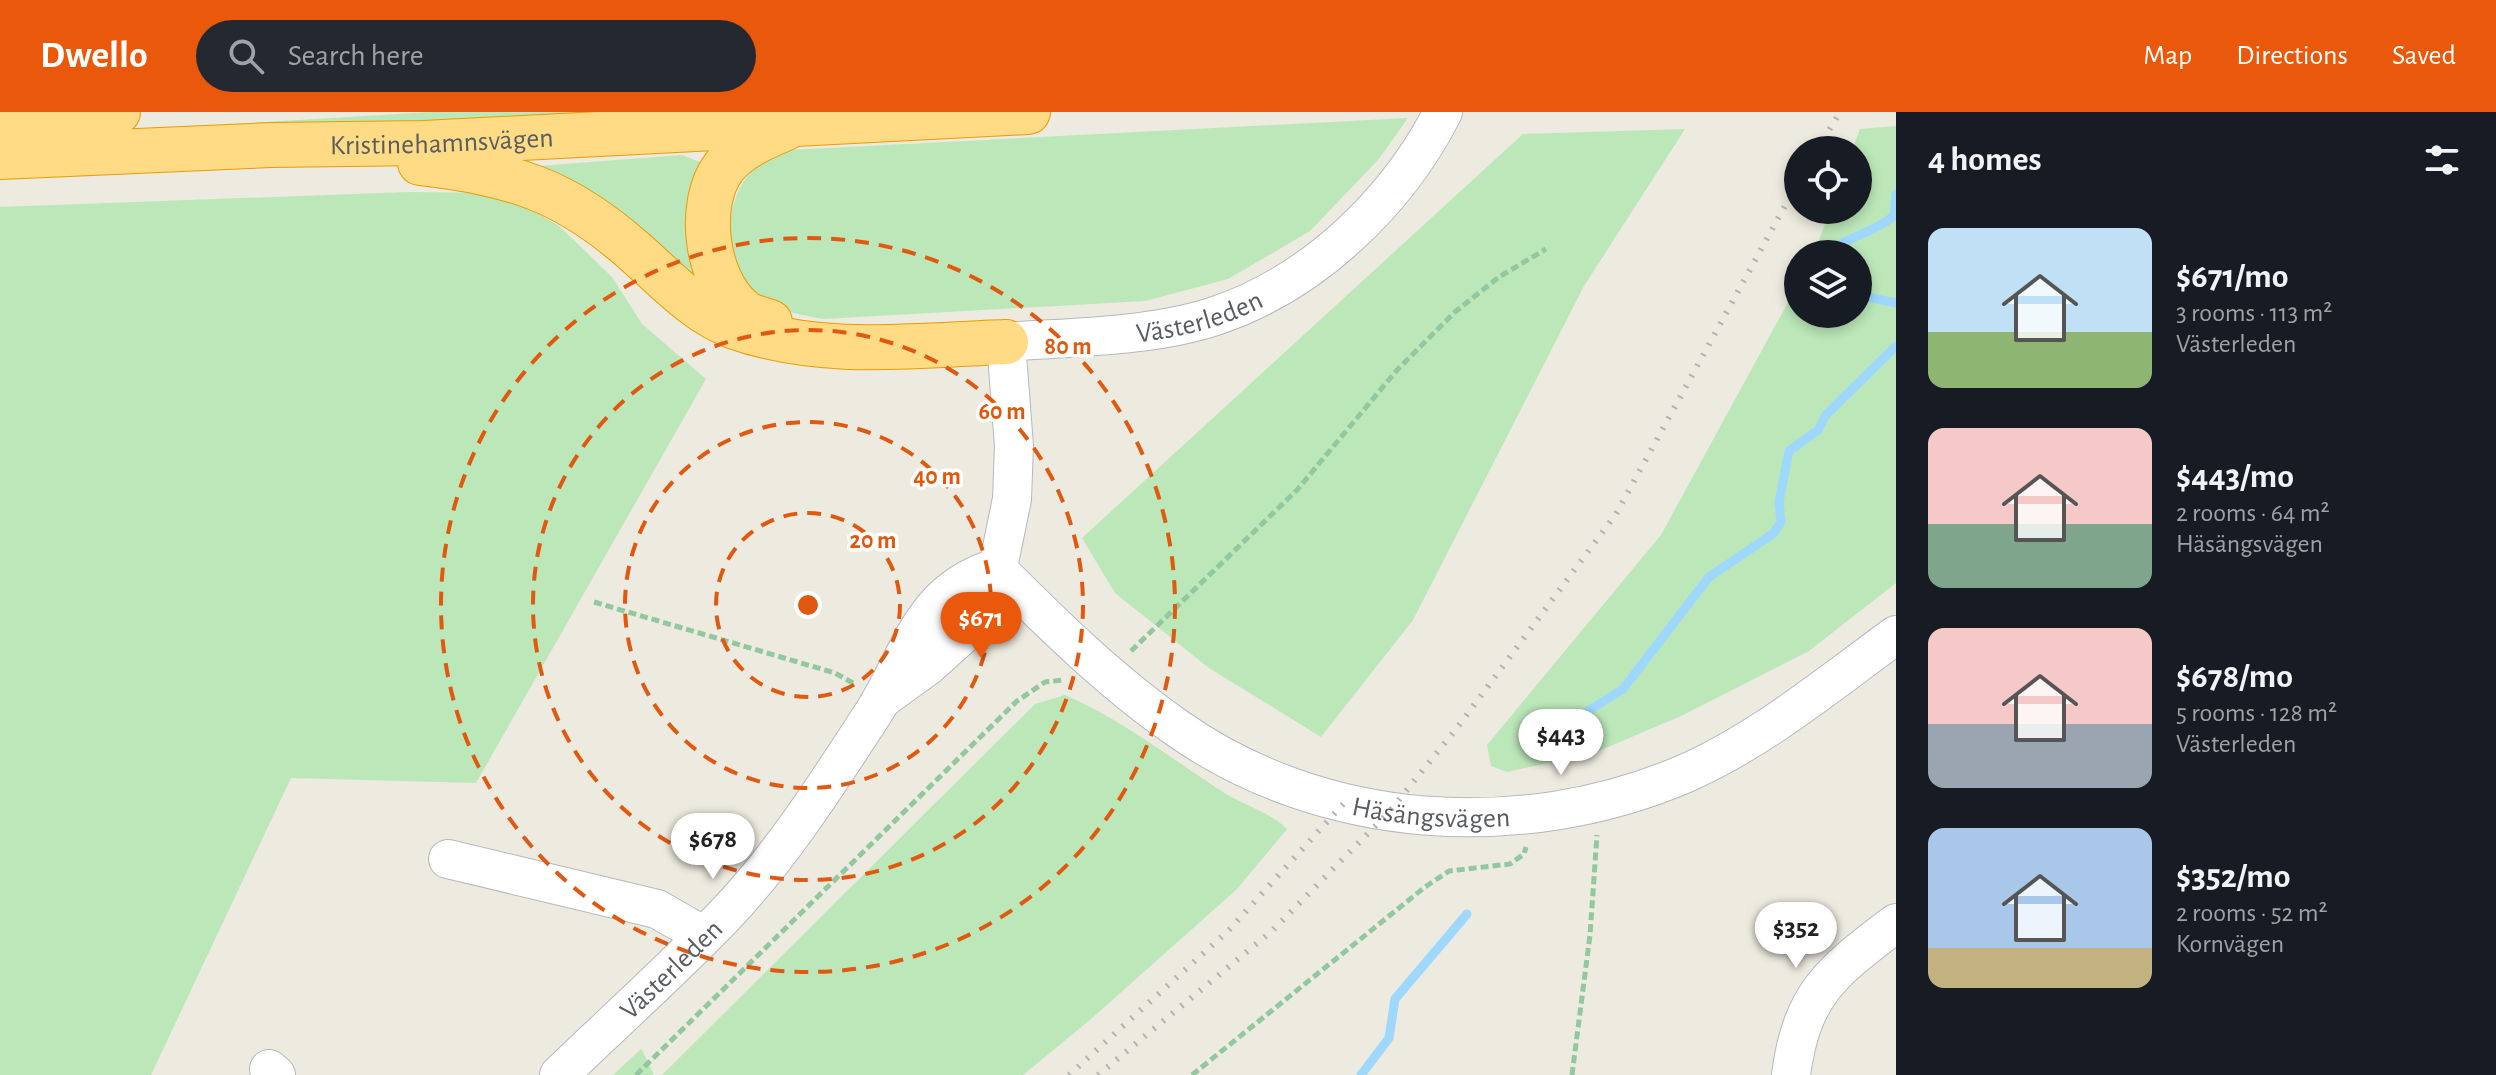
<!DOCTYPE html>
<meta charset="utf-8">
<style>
:root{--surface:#171b24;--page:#242831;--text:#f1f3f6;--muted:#9ea1a6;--accent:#ea580c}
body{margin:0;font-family:"Alegreya Sans",sans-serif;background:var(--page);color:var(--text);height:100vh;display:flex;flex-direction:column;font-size:30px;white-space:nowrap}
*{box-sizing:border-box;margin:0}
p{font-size:26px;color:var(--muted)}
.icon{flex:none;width:44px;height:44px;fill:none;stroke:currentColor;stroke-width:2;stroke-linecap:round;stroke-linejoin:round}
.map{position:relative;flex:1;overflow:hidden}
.details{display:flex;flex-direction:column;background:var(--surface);width:600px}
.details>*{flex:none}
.controls{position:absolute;left:1784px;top:24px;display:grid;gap:16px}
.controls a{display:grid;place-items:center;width:88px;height:88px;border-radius:50%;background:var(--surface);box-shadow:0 4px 12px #0003;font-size:40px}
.price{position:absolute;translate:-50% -68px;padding:0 18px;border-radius:28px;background:#fff;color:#222;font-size:26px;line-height:52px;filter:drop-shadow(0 2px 4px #0008)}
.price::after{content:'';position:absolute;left:50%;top:48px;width:24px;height:18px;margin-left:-12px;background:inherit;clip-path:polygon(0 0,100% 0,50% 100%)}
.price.selected{background:var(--accent);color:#fff}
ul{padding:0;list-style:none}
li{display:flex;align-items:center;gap:24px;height:200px;padding:0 32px}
li span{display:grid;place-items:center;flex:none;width:224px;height:160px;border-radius:16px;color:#555}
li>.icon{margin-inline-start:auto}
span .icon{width:96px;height:96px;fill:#fffc;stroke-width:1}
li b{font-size:34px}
h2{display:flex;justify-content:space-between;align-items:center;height:96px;padding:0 32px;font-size:34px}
header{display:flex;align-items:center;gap:48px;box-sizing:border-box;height:112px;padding:0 40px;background:var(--accent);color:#fff}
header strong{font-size:38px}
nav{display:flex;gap:44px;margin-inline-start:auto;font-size:28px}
.search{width:560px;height:72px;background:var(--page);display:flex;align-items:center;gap:20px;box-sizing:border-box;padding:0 28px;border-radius:44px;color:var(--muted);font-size:30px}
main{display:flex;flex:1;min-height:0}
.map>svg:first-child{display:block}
.green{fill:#bbe7b9}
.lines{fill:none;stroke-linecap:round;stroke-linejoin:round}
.stream{stroke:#9ed8ff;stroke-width:9}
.minor-casing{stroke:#b5b9be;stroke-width:40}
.highway-casing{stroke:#ed9a00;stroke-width:46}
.path{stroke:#92c89f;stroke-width:5;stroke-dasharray:8 4;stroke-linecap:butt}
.minor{stroke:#fff;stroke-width:38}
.highway{stroke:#ffdb85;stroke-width:44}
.rail{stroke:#b2b3b3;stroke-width:6;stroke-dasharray:2 10;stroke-linecap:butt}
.ring{fill:none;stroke:#e15910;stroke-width:4;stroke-dasharray:14 10}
.labels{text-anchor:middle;stroke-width:7;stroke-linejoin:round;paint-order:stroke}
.street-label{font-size:28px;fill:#585d62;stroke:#fff}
.centre{fill:#e15910;stroke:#fff;stroke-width:4}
.ring-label{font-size:24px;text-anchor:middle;font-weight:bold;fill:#e15910;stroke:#fff;stroke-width:7;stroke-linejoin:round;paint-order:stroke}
</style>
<header>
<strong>Dwello</strong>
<div class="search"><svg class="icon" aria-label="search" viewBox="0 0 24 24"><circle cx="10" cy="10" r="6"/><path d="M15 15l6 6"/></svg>Search here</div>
<nav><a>Map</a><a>Directions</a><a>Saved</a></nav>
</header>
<main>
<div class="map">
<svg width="1896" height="963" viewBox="0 0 1896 963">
<rect width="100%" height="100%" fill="#edeadf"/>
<!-- green -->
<path class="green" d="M431 0H698L169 33V16Z
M1408 6 1378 48 1310 119 1228 167 1145 189 823 207C802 203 782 200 764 188 721 157 718 84 761 51 768 45 780 42 789 38Z
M1896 14V471L1809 539 1681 604 1596 640 1507 660 1491 654 1487 633 1661 423 1798 172V202H1858V142H1814L1830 98H1858V38H1852L1860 17Z
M1685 17 1584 174 1413 508 1321 625 1209 556 1115 481 1082 426 1523 22Z
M682 43 707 53 701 161 683 165 526 55Z
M409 80 500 81 558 113 612 165 642 212 706 267 476 671 291 666 151 963H0V95Z
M1065 583C1121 607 1172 647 1223 680 1245 694 1268 699 1287 717L1237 777 1091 907 1023 963H662L1035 592Z
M641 936 654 963H613L641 937Z"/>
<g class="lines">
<!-- stream -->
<path class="stream" d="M1824 142C1846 125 1872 122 1894 104L1896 82
M1858 183 1896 191
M1588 599 1623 577 1709 465 1774 421 1781 410 1779 390 1789 339 1818 318 1826 303 1896 234
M1361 963 1389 926 1395 887 1467 802"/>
<!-- minor casing -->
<g class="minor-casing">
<g id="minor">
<path id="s1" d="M996 456C1053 513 1111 570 1177 616 1323 719 1522 731 1684 662 1760 629 1830 571 1896 523"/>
<path id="s2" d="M882 587 929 553 989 499 1012 387 1014 334 1006 230C1072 225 1155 225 1218 203 1314 170 1397 90 1443 0"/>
<path d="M448 747 657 797 704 824"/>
<path d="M269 957 276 963"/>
<path id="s3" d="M559 963C614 910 672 858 725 803 782 743 827 672 872 603 911 543 919 479 996 456"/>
<path d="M1791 963C1802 880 1833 859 1896 811"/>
</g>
</g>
<!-- highway casing -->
<g class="highway-casing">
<g id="highway">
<path d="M0 6 118 0"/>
<path id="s4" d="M0 45 271 33 424 31 1028 0"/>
<path d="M420 51C512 62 564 77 634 139 665 166 696 201 735 215 822 246 917 233 1006 230"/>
<path d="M770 210C761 207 748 204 742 198 706 168 696 92 724 55 740 35 763 26 786 16"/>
</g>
</g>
<!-- path -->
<path class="path" d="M594 490 835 561 853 571
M1131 539 1297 378 1397 258 1455 200 1499 165 1546 137
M636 963 1017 589 1045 570 1064 568
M1192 963 1425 775 1449 759 1510 752 1524 742 1526 735
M1572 963 1590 823 1597 723"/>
<!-- minor -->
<use href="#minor" class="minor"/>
<!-- highway -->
<use href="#highway" class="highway"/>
<!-- rail -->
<path class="rail" d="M1817 38 1840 0
M1069 963 1228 819 1344 691
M1098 963 1272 819 1389 700 1457 616 1616 402 1798 70"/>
</g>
<!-- distance rings -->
<g class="ring">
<circle cx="808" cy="493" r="92"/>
<circle cx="808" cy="493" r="183"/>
<circle cx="808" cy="493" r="275"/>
<circle cx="808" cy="493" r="367"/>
</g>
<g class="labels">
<!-- street labels -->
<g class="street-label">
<text dy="10" stroke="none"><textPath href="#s4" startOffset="442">Kristinehamnsvägen</textPath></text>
<text dy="10" stroke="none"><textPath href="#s2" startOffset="606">Västerleden</textPath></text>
<text dy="10" stroke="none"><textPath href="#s1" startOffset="514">Häsängsvägen</textPath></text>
<text dy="10" stroke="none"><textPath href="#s3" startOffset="154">Västerleden</textPath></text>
</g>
</g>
<circle cx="808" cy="493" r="12" class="centre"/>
<g class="ring-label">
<text x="1068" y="242">80 m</text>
<text x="1002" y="307">60 m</text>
<text x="937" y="372">40 m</text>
<text x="873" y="436">20 m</text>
</g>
</svg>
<div class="controls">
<a><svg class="icon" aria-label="locate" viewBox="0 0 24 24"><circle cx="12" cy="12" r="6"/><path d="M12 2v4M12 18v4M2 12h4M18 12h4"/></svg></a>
<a><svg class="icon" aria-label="layers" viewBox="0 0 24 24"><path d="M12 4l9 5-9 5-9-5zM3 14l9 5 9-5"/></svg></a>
</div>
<b class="price selected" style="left:981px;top:548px">$671</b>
<b class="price" style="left:1561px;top:665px">$443</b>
<b class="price" style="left:713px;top:769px">$678</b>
<b class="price" style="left:1796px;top:858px">$352</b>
</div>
<section class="details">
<h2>4 homes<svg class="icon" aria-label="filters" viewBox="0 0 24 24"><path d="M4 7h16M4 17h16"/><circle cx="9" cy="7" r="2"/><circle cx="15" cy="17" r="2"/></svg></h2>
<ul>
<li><span style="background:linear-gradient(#bfe0f5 65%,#8fb573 0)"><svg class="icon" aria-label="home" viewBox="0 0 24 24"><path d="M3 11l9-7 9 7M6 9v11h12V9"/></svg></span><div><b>$671/mo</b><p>3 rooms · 113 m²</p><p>Västerleden</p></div></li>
<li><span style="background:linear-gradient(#f6c9c9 60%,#7fa58c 0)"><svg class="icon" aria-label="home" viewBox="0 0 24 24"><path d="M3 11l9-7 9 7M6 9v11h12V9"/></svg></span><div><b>$443/mo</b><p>2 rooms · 64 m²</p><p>Häsängsvägen</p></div></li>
<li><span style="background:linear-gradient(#f6c9c9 60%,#9aa5b1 0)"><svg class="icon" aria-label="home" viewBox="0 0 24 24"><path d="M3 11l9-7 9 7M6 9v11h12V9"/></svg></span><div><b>$678/mo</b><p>5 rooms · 128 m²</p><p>Västerleden</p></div></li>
<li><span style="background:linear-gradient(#a9c7e8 75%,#c2b280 0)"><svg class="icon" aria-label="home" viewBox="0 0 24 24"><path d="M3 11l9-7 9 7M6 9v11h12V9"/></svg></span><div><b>$352/mo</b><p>2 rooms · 52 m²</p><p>Kornvägen</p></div></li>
</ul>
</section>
</main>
